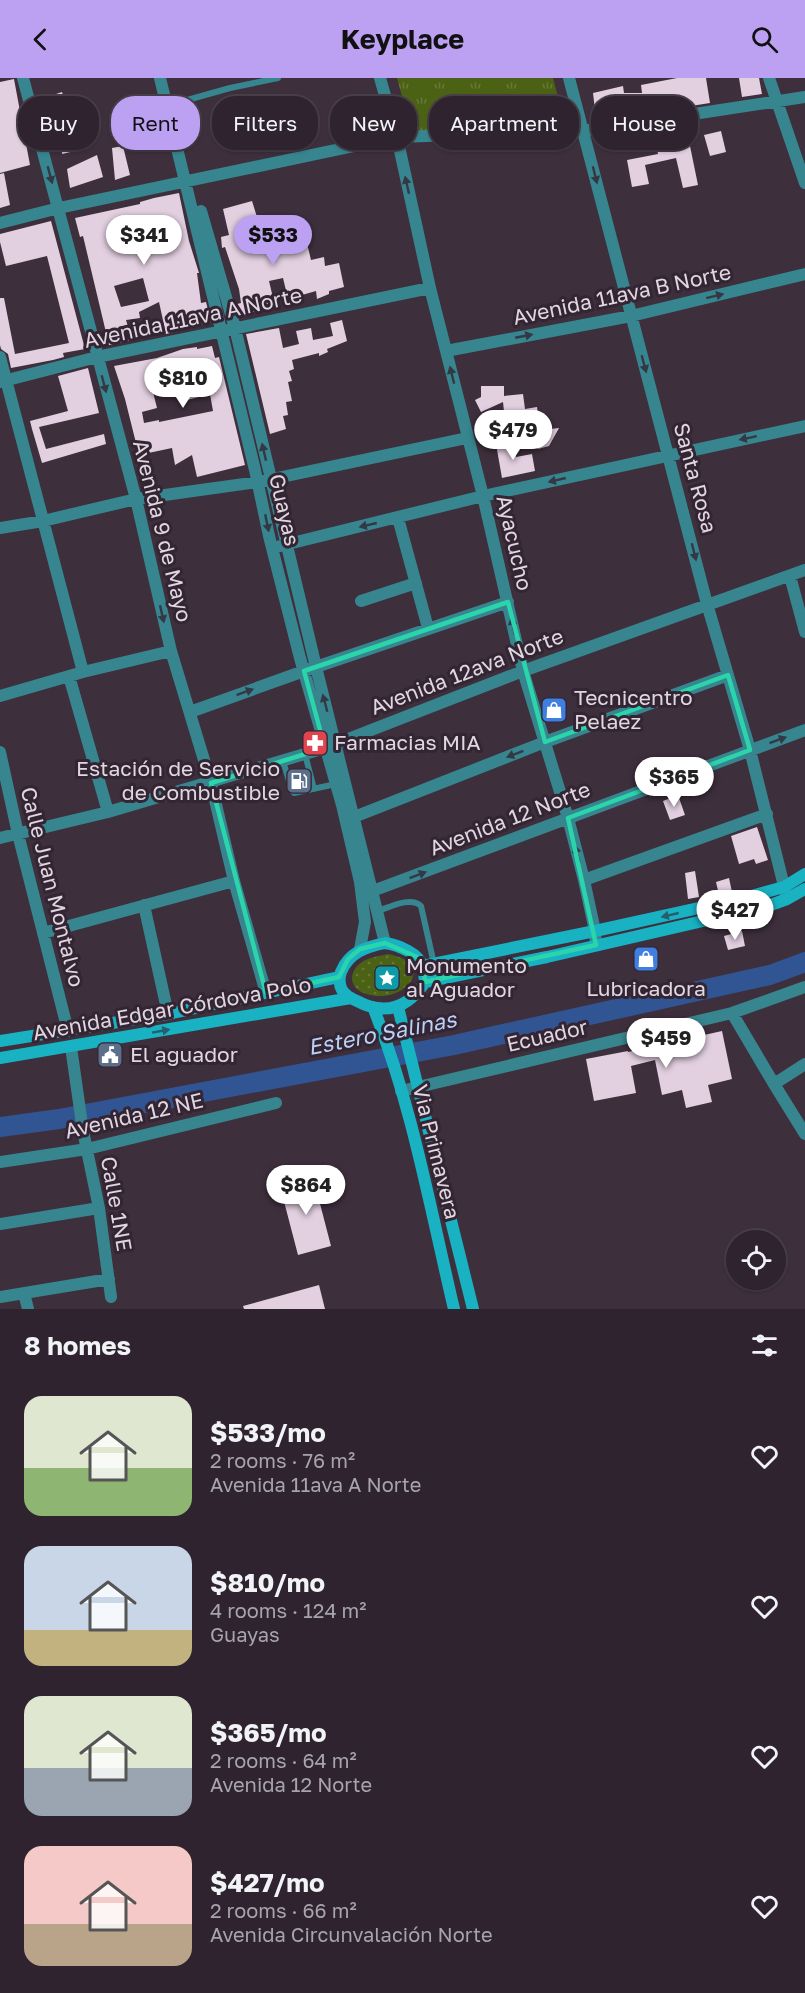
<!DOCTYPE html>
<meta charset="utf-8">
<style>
:root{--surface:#2e232e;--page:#362b36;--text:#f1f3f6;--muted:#a7a4aa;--line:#49404a;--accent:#bca0f2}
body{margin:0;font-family:"Golos Text",sans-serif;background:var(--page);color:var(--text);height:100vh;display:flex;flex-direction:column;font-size:22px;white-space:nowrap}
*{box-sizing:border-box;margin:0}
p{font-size:20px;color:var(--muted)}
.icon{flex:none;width:33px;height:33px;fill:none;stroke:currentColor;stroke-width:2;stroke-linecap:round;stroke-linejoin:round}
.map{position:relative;height:1231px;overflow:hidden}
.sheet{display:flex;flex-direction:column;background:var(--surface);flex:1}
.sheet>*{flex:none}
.banner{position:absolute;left:18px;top:18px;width:770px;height:54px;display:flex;gap:12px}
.controls{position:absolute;left:726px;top:1152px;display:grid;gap:12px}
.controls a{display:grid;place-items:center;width:60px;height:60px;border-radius:50%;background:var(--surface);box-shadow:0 2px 4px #0004,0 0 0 2px var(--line);font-size:30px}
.price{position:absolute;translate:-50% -51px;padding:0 14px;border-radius:21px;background:#fff;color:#222;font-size:20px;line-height:39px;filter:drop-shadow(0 2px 3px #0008)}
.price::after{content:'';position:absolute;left:50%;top:36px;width:18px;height:14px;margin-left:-9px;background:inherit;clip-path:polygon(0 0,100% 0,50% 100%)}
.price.on{background:var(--accent);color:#111}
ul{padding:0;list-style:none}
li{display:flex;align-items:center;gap:18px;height:150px;padding:0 24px}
li span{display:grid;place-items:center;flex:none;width:168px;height:120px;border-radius:18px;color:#555}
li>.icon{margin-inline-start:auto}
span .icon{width:72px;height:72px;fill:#fffc;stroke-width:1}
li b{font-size:26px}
h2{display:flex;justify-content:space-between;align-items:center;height:72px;padding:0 24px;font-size:26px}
.tag{padding:0 21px;border-radius:24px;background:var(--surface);box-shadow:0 2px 4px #0004,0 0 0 2px var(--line);font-size:21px;line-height:54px}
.tag.on{background:var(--accent);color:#111}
header{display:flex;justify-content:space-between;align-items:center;height:78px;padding:0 24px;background:var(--accent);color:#111;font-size:27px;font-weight:700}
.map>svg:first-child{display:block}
.grass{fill:url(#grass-dots)}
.park{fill:url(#park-tufts)}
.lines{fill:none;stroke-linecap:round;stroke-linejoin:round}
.river{stroke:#315593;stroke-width:20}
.building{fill:#e2cfe0;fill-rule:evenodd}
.service{stroke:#37858f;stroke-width:6}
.minor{stroke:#37858f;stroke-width:12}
.secondary{stroke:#18b2c3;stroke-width:12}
.oneway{fill:#343845}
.oneway2{fill:#285d6d}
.marked{fill:none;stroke:#2bd5ac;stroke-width:4.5;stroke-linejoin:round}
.labels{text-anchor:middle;stroke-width:6;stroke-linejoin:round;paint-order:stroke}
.street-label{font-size:21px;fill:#e1d7e0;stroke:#332533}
.poi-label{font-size:21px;fill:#e1d7e0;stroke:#332533;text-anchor:start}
.water-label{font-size:22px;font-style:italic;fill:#bbd1f5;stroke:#332533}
</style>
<header><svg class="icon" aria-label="back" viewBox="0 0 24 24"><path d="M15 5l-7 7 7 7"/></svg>Keyplace<svg class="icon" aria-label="search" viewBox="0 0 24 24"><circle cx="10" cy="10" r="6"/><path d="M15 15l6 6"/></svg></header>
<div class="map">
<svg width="805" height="1231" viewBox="0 0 805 1231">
<defs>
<pattern id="grass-dots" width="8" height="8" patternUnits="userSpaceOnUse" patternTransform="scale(1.5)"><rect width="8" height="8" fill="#4b6215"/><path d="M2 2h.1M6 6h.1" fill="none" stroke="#657837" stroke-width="1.8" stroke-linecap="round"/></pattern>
<pattern id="park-tufts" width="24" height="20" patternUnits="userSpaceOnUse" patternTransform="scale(1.5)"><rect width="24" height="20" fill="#4b6215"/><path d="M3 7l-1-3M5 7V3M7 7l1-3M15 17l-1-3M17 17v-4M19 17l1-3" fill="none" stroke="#657837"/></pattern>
</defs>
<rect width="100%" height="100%" fill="#3e2f3d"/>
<!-- grass -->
<path class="grass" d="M388 876C441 886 401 930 364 915 349 910 348 893 362 884 370 879 379 878 388 876Z"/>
<!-- park -->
<path class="park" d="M397 0H553L565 46 412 55Z"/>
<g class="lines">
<!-- river -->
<path class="river" d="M0 1049 59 1041 454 967 770 897 805 884"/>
</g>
<!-- building -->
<path class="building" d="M677 0H706L710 25 620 39V27L595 32 593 15 623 8 624 15H642L641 7Z
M739 0H759L762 16 742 19Z
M14 1 30 87 0 95V4Z
M62 14 67 30 74 27 78 40 79 72 62 76 63 63 56 66 51 33 48 34 44 20Z
M721 53 726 74 710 78 704 57Z
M670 60 673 72 690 68 698 107 683 110 676 80 645 87 649 106 632 109 627 82 658 76 655 63Z
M123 68 130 97 115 102 112 70Z
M97 77 103 99 70 110 67 91Z
M4 95 10 127 0 130V96Z
M179 115 189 163 199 195H197L201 225 206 224 211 244 166 256 159 224 139 234 140 240 126 242 132 262 109 267 83 158 80 159 75 140 140 126V124L154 120ZM143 200 149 223 121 229 114 208Z
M252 123 257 139 243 142 251 176 263 172 265 176 295 169 293 162 306 161 311 182 324 179 325 188 339 185 344 209 329 213V216L317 221 316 213 288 221 283 200 269 203 274 224 264 227V230L240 238 237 226 241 225 239 211 225 169 222 170 221 159 229 157 223 131Z
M51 143 85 271 63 275 64 279 53 282 11 290 8 276 1 271 0 267V220H4L15 276 69 265 47 178 6 188 0 164V156Z
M342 242 347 263 327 271 328 274 319 278V275L292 282 294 291 289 293 292 303 288 304 292 323 286 324 288 337 283 338 286 351 270 356 246 256 279 250 283 270 299 266 296 253 311 250 313 262 333 258 330 245Z
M212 268 215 280 219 279 245 387 197 399 192 377 175 387 172 370 139 377 125 321 114 288 157 280 183 271 197 269V271ZM184 306 187 322 210 316 213 333 159 344V342L144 345 142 334 157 330 153 314Z
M88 290 99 335 39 349 46 371 104 356 106 366 42 385 32 351 34 350 32 351 30 343 68 333 58 298Z
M481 308H504V318L523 316 525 331 537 329 540 350 530 352 528 340 505 343 503 324 481 334 475 322 481 319Z
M559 350 549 368 538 371 534 353Z
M514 363 516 379 532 376 535 393 502 400 496 366Z
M678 717 685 737 670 742 663 723Z
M757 749 768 782 756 786 754 781 739 786 731 758Z
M695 793 699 819 688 821 685 795Z
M729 800 732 814 719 817 716 804Z
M742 853 745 868 728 872 724 858Z
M722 953 732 1001 708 1007 712 1024 686 1030 682 1012 662 1017 655 982 631 988 636 1015 594 1023 586 981 628 973V974Z
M312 1095 331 1168 298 1177 281 1112Z
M319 1207 325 1231H244L243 1228Z"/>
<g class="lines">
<!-- service -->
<path class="service" d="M173 26 230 10 278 0
M305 676 314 711
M283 683 292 713 294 715 336 706
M378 833C390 829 411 818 421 828L434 886"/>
<!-- minor -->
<path class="minor" d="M23 0 136 421 171 573 211 705 234 803 266 915
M160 0 255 392 269 458 300 580 342 727 360 804 365 844 360 871
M380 0 397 59 430 210 483 418 523 593 568 740 584 802 595 853 596 867
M569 0 707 526 750 672 786 816
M769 0 805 105
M201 133 235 250 316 589 385 865
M0 145 59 130 397 59 583 53 805 19
M446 273 631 238 805 196
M0 279 83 594
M0 304 97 279 430 210
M398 440 428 550
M0 450 43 443 136 421 258 404 467 360
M280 468 483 418 805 348
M790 498 805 554
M361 523 416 505
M69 598 108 734
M0 618 83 594 171 573
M190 634 304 593 508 524
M0 674 18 756 68 953
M347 740 354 739 545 664 728 597
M0 760 108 734 325 670 523 593 805 492
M584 802 767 736
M367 815 805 652
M144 827 168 936
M43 855 234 803
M732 935 774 1006
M71 969 83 1053 99 1130 111 1219
M805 986 774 1006 805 1056
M401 1013 732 935 805 909
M0 1084 87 1071 276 1025
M0 1146 99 1130
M24 1215 28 1231
M0 1219 109 1201"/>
<!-- secondary -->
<path class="secondary" d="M385 865C398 867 419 875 423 889 425 893 424 900 425 904 408 930 385 938 357 923 352 921 345 917 342 912 339 907 339 899 341 894 349 874 366 869 385 865Z
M423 888 595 853 744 820 784 809 805 796
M425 904 547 879 768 828 787 821 805 811
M373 929C412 1026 430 1130 454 1231
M398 929 473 1231
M0 963 168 936 339 899
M0 980 351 920"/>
</g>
<!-- one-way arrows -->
<defs><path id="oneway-solid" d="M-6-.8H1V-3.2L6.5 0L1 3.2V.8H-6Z" transform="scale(1.5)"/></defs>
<g class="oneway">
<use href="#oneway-solid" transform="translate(50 97) rotate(75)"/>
<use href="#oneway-solid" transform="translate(595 97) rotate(76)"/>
<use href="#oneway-solid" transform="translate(407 107) rotate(-103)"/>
<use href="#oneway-solid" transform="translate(715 218) rotate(-14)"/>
<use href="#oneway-solid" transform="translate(524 258) rotate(-11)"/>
<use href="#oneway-solid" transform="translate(644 286) rotate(75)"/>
<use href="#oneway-solid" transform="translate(452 297) rotate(-104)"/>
<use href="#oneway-solid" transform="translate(104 306) rotate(75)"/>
<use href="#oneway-solid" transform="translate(748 360) rotate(168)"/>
<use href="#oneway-solid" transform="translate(264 374) rotate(-103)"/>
<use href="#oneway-solid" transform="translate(557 402) rotate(167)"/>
<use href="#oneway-solid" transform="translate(267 445) rotate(78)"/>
<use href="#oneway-solid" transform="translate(368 447) rotate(167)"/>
<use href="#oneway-solid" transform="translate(694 474) rotate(76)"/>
<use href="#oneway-solid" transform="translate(162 536) rotate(77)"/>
<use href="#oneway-solid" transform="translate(513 548) rotate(-103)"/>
<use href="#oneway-solid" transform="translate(245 614) rotate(-20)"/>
<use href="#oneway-solid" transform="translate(325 625) rotate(-105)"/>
<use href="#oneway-solid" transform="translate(778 662) rotate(-20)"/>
<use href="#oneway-solid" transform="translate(515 676) rotate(159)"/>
<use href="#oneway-solid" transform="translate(577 776) rotate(-105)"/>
<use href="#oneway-solid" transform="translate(418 797) rotate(-21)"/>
</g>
<g class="oneway2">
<use href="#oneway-solid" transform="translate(670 837) rotate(167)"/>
<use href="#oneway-solid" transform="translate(161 953) rotate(-10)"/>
</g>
<!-- marked area -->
<path class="marked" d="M508 524 545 664 728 597 750 672 568 740 596 867 425 904 423 888 417 879 385 865 360 871 348 881 339 899 266 915 211 705 325 670 304 593Z"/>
<!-- icons -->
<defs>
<g id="shop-square" transform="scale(1.35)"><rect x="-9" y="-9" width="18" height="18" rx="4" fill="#3f7fe0" stroke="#332533"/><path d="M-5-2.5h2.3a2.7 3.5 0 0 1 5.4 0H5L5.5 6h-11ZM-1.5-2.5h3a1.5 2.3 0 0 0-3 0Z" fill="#fff"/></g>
<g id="pharmacy-square" transform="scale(1.35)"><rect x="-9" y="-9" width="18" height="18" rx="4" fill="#e0444e" stroke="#332533"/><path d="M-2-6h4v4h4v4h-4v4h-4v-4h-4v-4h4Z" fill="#fff"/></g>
<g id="fuel-square" transform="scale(1.35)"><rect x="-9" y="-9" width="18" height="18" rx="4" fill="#5c6f8a" stroke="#332533"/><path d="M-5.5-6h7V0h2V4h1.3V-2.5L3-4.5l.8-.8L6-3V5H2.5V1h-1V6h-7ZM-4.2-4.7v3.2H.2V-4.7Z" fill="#fff"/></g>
<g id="sight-square" transform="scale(1.35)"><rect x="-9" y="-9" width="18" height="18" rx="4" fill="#0f9aa8" stroke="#332533"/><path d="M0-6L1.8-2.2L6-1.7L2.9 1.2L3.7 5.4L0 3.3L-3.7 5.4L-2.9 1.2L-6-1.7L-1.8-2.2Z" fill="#fff"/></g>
<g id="civic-square" transform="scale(1.35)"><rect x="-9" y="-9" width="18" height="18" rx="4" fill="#5c6f8a" stroke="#332533"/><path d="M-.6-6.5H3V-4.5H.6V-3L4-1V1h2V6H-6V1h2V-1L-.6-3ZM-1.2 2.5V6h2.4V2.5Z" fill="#fff"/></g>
</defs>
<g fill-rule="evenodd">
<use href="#shop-square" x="554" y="632"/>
<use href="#pharmacy-square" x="315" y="665"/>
<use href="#fuel-square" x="299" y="703"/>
<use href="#shop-square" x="646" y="881"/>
<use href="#sight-square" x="387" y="900"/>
<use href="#civic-square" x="110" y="977"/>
</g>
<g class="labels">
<!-- street labels -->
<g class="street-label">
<text transform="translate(622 217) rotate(-12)" y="7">Avenida 11ava B Norte</text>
<text transform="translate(193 240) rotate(-12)" y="7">Avenida 11ava A Norte</text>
<text transform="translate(695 400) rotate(75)" y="7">Santa Rosa</text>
<text transform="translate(284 432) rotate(77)" y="7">Guayas</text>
<text transform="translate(162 453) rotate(76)" y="7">Avenida 9 de Mayo</text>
<text transform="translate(514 465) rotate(77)" y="7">Ayacucho</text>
<text transform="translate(467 594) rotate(-21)" y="7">Avenida 12ava Norte</text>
<text transform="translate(510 741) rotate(-21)" y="7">Avenida 12 Norte</text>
<text transform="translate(52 809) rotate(76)" y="7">Calle Juan Montalvo</text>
<text transform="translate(172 931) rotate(-10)" y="7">Avenida Edgar Córdova Polo</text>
<text transform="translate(547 958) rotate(-13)" y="7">Ecuador</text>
<text transform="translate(134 1038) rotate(-13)" y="7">Avenida 12 NE</text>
<text transform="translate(436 1074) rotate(76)" y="7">Via Primavera</text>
<text transform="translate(116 1126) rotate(80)" y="7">Calle 1NE</text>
</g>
<!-- poi labels -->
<g class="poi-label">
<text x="574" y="627">Tecnicentro<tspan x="574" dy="24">Pelaez</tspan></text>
<text x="334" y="672">Farmacias MIA</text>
<text x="280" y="698" text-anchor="end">Estación de Servicio<tspan x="280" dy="24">de Combustible</tspan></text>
<text x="406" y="895">Monumento<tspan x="406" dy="24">al Aguador</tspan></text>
<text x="646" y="918" text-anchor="middle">Lubricadora</text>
<text x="130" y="984">El aguador</text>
</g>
<!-- water labels -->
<g class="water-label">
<text transform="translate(382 955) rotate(-11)" y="8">Estero Salinas</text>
</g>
</g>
</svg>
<div class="controls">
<a><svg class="icon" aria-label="locate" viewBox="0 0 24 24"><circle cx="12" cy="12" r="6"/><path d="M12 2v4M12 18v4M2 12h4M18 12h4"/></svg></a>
</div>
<b class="price" style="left:144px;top:188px">$341</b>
<b class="price on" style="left:273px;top:188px">$533</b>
<b class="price" style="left:183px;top:331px">$810</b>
<b class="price" style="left:513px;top:383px">$479</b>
<b class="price" style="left:674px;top:730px">$365</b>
<b class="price" style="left:735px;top:863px">$427</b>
<b class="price" style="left:666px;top:991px">$459</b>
<b class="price" style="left:306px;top:1138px">$864</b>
<div class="banner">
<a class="tag">Buy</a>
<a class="tag on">Rent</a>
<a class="tag">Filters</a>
<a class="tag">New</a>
<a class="tag">Apartment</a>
<a class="tag">House</a>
</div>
</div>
<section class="sheet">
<h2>8 homes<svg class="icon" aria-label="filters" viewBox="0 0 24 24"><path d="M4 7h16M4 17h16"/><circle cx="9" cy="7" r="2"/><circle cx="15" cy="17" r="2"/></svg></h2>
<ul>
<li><span style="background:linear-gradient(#dfe7d0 60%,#8fb573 0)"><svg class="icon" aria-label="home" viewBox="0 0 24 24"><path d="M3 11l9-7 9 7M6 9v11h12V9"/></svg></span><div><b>$533/mo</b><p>2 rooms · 76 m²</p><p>Avenida 11ava A Norte</p></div><svg class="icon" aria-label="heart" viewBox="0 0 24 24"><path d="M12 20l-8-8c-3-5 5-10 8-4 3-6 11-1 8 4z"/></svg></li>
<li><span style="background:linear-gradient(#c9d6e8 70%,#c2b280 0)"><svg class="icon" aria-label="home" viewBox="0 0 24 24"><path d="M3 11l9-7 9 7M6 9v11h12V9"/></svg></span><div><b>$810/mo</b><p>4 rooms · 124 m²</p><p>Guayas</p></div><svg class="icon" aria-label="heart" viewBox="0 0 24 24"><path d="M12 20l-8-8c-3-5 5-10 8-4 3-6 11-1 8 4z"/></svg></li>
<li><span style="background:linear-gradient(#dfe7d0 60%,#9aa5b1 0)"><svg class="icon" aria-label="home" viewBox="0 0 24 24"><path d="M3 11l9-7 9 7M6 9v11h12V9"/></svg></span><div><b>$365/mo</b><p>2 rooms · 64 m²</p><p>Avenida 12 Norte</p></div><svg class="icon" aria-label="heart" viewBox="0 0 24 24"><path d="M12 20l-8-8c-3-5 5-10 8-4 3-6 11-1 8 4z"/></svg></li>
<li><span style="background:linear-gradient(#f6c9c9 65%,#b9a48a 0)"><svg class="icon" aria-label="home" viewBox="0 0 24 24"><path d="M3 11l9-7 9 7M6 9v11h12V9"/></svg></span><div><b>$427/mo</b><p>2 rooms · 66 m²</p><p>Avenida Circunvalación Norte</p></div><svg class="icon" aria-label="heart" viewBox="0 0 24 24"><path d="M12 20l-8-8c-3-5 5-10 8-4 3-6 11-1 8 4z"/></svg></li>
</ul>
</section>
